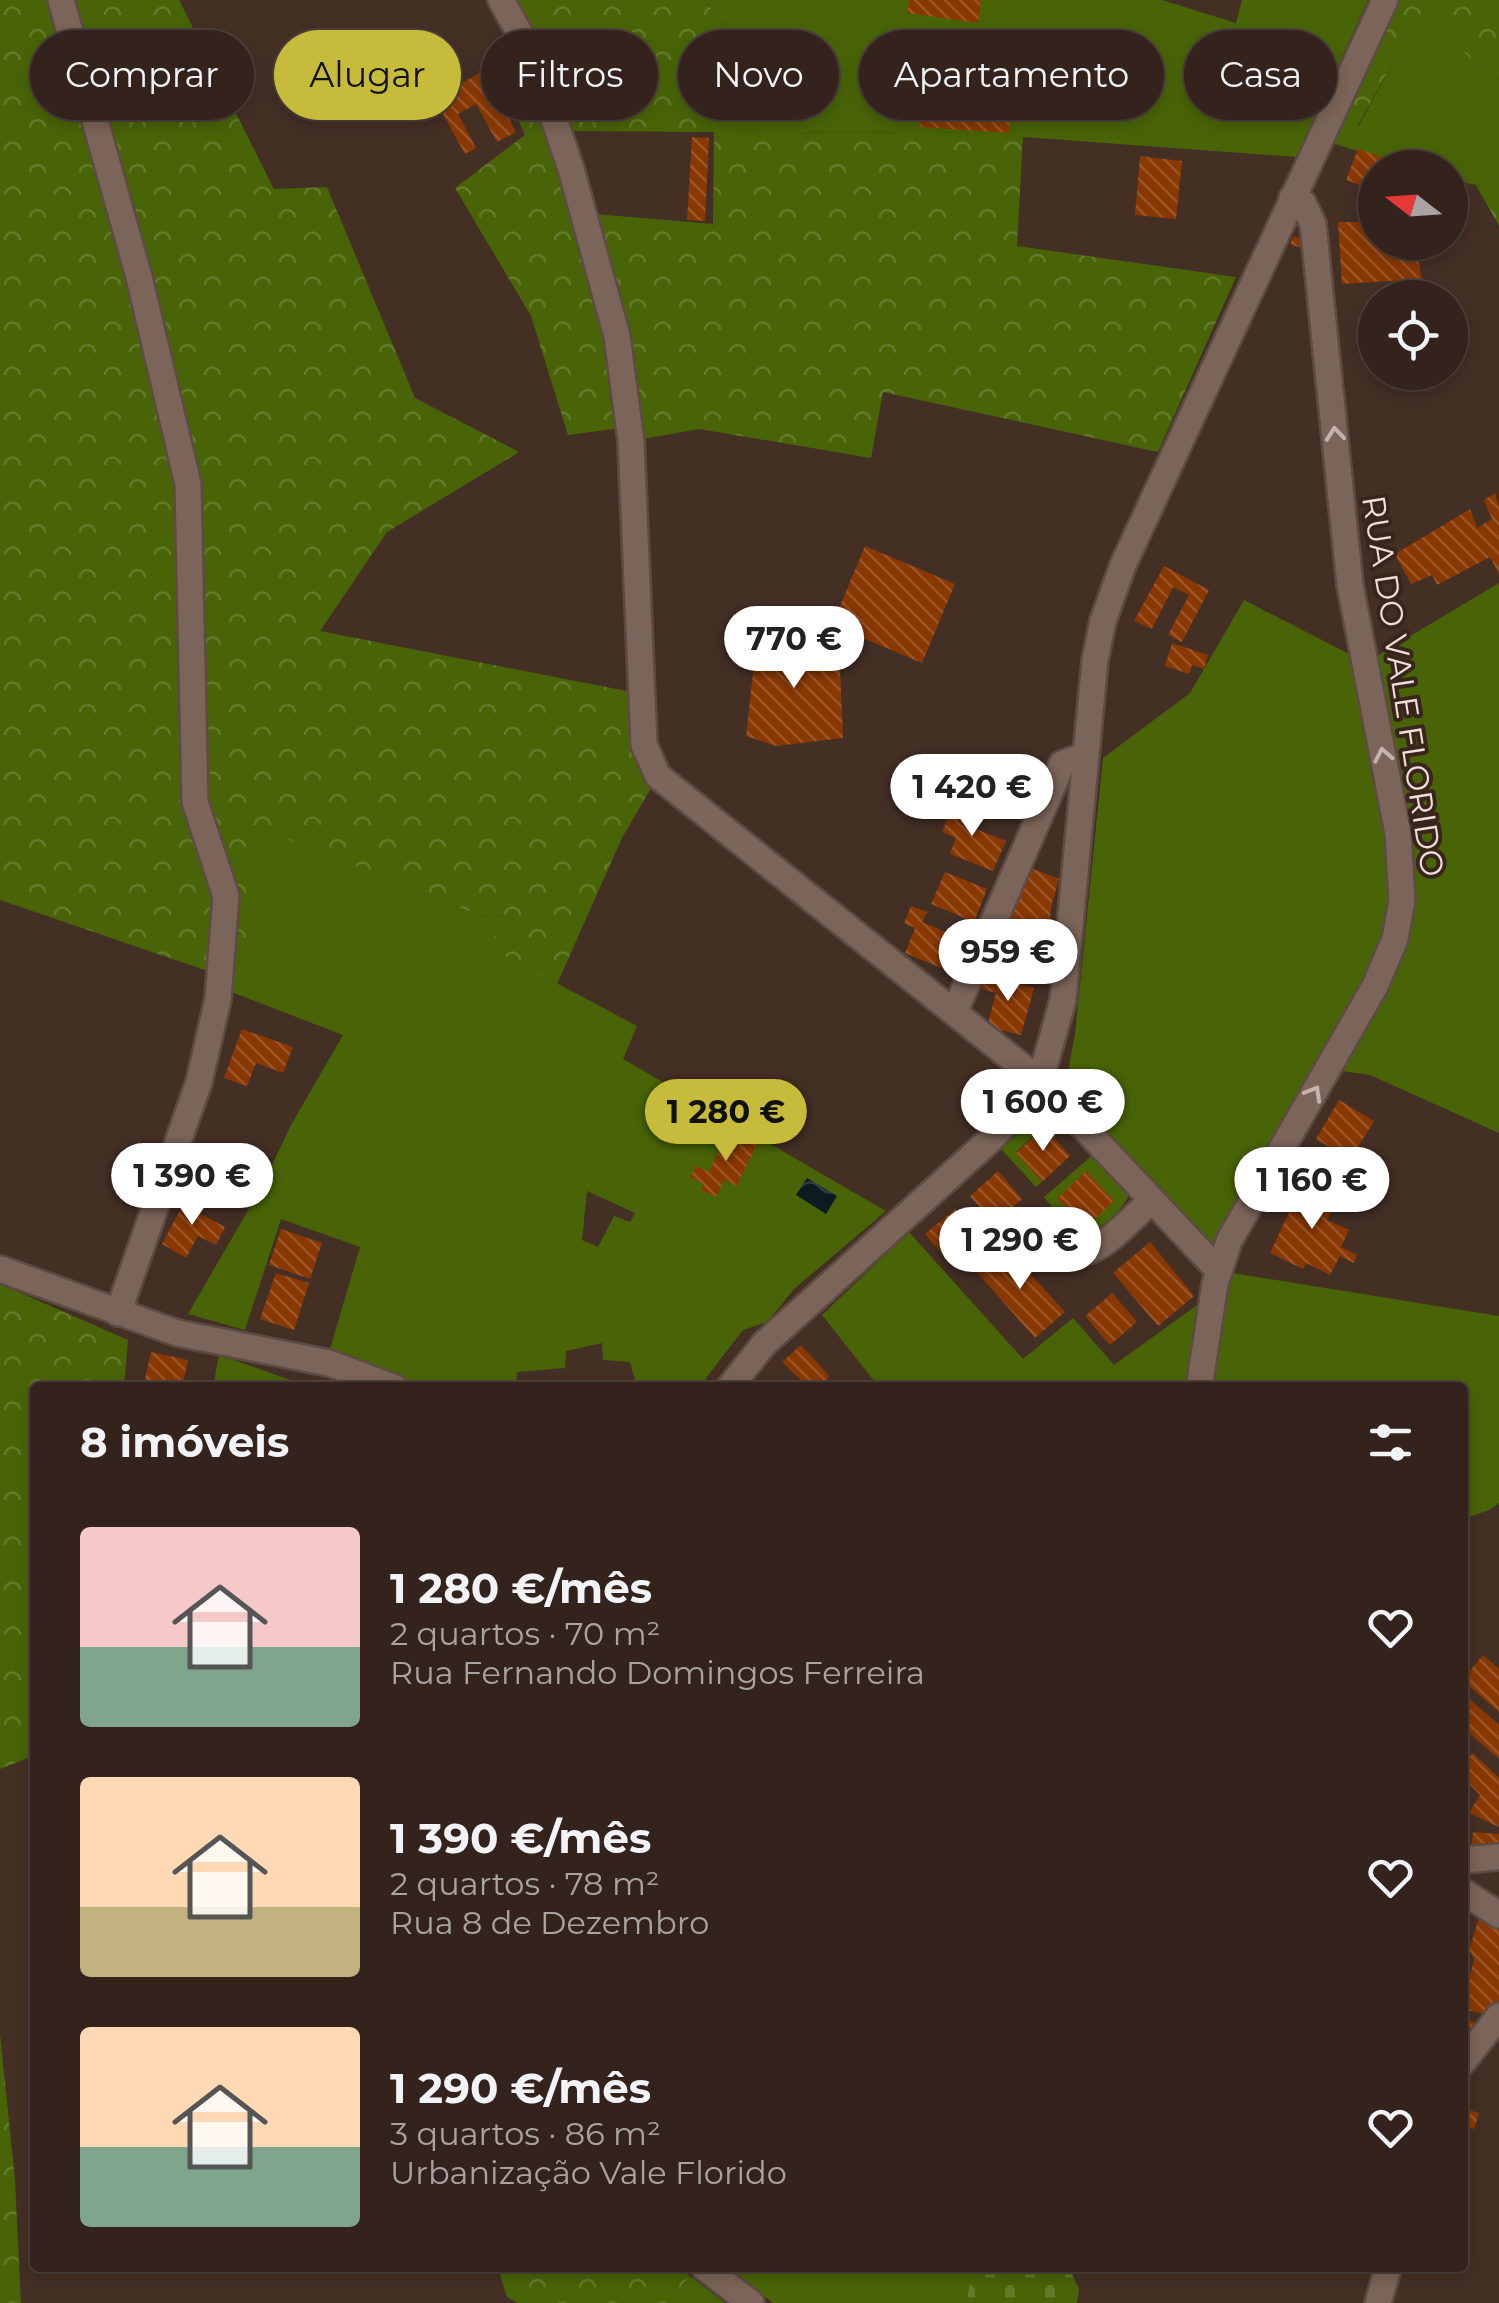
<!DOCTYPE html>
<html lang="pt">
<meta charset="utf-8">
<style>
:root{--surface:#33231c;--page:#3e2f29;--text:#f1f3f6;--muted:#a9a4a3;--line:#4e403b;--accent:#c7bb3c}
body{margin:0;font-family:Montserrat,sans-serif;background:var(--page);color:var(--text);height:100vh;display:flex;flex-direction:column;font-size:38px;white-space:nowrap}
*{box-sizing:border-box;margin:0}
p{font-size:32px;color:var(--muted)}
.icon{flex:none;width:55px;height:55px;fill:none;stroke:currentColor;stroke-width:2;stroke-linecap:round;stroke-linejoin:round}
.map{position:relative;flex:1;overflow:hidden}
.sheet{position:absolute;left:30px;top:1382px;width:1438px;height:890px;display:flex;flex-direction:column;background:var(--surface);border-radius:10px;box-shadow:0 5px 15px #0003,0 0 0 2px var(--line)}
.sheet>*{flex:none}
.top-card{position:absolute;left:30px;top:30px;width:1440px;height:90px;display:flex;gap:20px}
.needle{width:65px;rotate:287deg}
.buttons{position:absolute;left:1358px;top:150px;display:grid;gap:20px}
.buttons a{display:grid;place-items:center;width:110px;height:110px;border-radius:50%;background:var(--surface);box-shadow:0 5px 15px #0003,0 0 0 2px var(--line);font-size:50px}
.price{position:absolute;translate:-50% -85px;padding:0 22px;border-radius:35px;background:#fff;color:#222;font-size:32px;line-height:65px;filter:drop-shadow(0 2px 5px #0008)}
.price::after{content:'';position:absolute;left:50%;top:60px;width:30px;height:22px;margin-left:-15px;background:inherit;clip-path:polygon(0 0,100% 0,50% 100%)}
.price.current{background:var(--accent);color:#111}
ul{padding:0;list-style:none}
li{display:flex;align-items:center;gap:30px;height:250px;padding:0 50px}
li span{display:grid;place-items:center;flex:none;width:280px;height:200px;border-radius:10px;color:#555}
li>.icon{margin-inline-start:auto}
span .icon{width:120px;height:120px;fill:#fffc;stroke-width:1}
li b{font-size:42px}
h2{display:flex;justify-content:space-between;align-items:center;height:120px;padding:0 50px;font-size:42px}
.tag{padding:0 35px;border-radius:45px;background:var(--surface);box-shadow:0 5px 15px #0003,0 0 0 2px var(--line);font-size:35px;line-height:90px}
.tag.current{background:var(--accent);color:#111}
.map>svg:first-child{display:block}
.grass{fill:#486407;fill-rule:evenodd}
.forest{fill:url(#forest-crowns);fill-rule:evenodd}
.cemetery{fill:url(#cemetery-stones)}
.water{fill:url(#water-waves)}
.building{fill:url(#building-back-hatch)}
.lines{fill:none;stroke-linecap:round;stroke-linejoin:round}
.minor-casing{stroke:#5d4b43;stroke-width:30}
.minor{stroke:#7b6459;stroke-width:25}
.oneway{stroke:#c5b4ac}
.labels{text-anchor:middle;stroke-width:8;stroke-linejoin:round;paint-order:stroke}
.street-label{font-size:32px;fill:#eddfd9;stroke:#39251c}
</style>
<div class="map">
<svg width="1499" height="2303" viewBox="0 0 1499 2303">
<defs>
<pattern id="forest-crowns" width="20" height="18" patternUnits="userSpaceOnUse" patternTransform="scale(2.5)"><rect width="20" height="18" fill="#486407"/><path d="M2 6a3 3 0 1 1 6 0M12 15a3 3 0 1 1 6 0" fill="none" stroke="#637a2b"/></pattern>
<pattern id="cemetery-stones" width="16" height="16" patternUnits="userSpaceOnUse" patternTransform="scale(2.5)"><rect width="16" height="16" fill="#486407"/><path d="M2 7V4a2 2 0 0 1 4 0v3zM10 15v-3a2 2 0 0 1 4 0v3z" fill="#637a2b"/></pattern>
<pattern id="water-waves" width="16" height="10" patternUnits="userSpaceOnUse" patternTransform="scale(2.5)"><rect width="16" height="10" fill="#0c1a22"/><path d="M0 5q4-4 8 0t8 0" fill="none" stroke="#303b42"/></pattern>
<pattern id="building-back-hatch" width="6" height="6" patternUnits="userSpaceOnUse" patternTransform="scale(2.5)"><rect width="6" height="6" fill="#8a3802"/><path d="M-1 5l2 2M0 0l6 6M5-1l2 2" fill="none" stroke="#9b5426"/></pattern>
</defs>
<rect width="100%" height="100%" fill="#442f25"/>
<!-- grass -->
<path class="grass" d="M705 0H1162L1236 23 1242 0H1368L1296 157 1023 137 1009 133 714 132 730 34Z
M1425 6 1480 70 1499 79V181L1476 185 1451 180 1450 168 1414 167 1331 143 1344 121 1359 125Z
M1499 583V1133L1370 1075 1328 1069 1220 1271 1499 1316V1503L1489 1510 1463 1519 1462 1388 879 1387 822 1315 909 1232 1023 1359 1073 1318 1114 1365 1197 1305 1212 1299 1219 1271 1159 1189 1079 1100 1067 1077 1075 1034 1103 758 1190 693 1244 600 1351 655 1395 823 1375 657Z
M253 825 478 915 508 917 489 947 637 1026 623 1059 886 1211 794 1289 767 1322 743 1330 706 1378V1387H637L630 1362 603 1360 602 1343 566 1351 565 1368 517 1372 516 1387H421L330 1349 360 1247 281 1219 245 1330 188 1314 262 1186 291 1125 343 1035 231 992 220 976 234 979 254 909ZM587 1191 635 1213 630 1222 614 1216 598 1247 582 1240Z
M1045 1113 1057 1115 1068 1124 1054 1138 1043 1127 1016 1152 1042 1182 1036 1187 1000 1148Z
M1095 1153 1130 1193C1123 1210 1103 1228 1085 1235L1071 1231 1044 1197Z
M219 1355 311 1387H213Z
M728 2268H971L967 2303H773Z
M690 2276 725 2303H671Z"/>
<!-- forest -->
<path class="forest" d="M0 0H179L274 189 327 187 415 398 519 452 387 532 320 631 642 694 658 776 622 838 557 984 488 947 507 917 478 915 254 826V909L234 980 0 900Z
M501 0H705L730 34 715 132 1009 133 1023 137 1017 246 1236 277 1158 452 883 392 871 458 699 429 631 441 629 427 568 435 531 316 455 188 525 135 486 50 518 31ZM559 131 714 132 713 224 583 213Z
M1399 0H1499V79L1480 70 1425 7 1358 125 1344 121Z
M1499 181V226L1476 185Z
M0 1284 128 1340 124 1387 35 1388V1755L0 1769Z
M0 2034 15 2180 21 2303H0Z
M498 2268H679L690 2276 671 2303H518L507 2297Z"/>
<!-- cemetery -->
<path class="cemetery" d="M971 2268H1069L1079 2289 1077 2303H967Z"/>
<!-- water -->
<path class="water" d="M201 1185a13 13 0 1 1 26 0a13 13 0 1 1-26 0Z
M807 1178 837 1196 826 1214 796 1195Z"/>
<!-- building -->
<path class="building" d="M909 0H981L978 23 907 13Z
M1228 38 1264 41 1263 53 1302 56 1299 94 1256 91 1258 74 1226 72Z
M484 71 516 132 497 142 476 104 458 114 476 148 465 154 434 98Z
M922 86 1012 91 1009 133 920 127Z
M692 137 709 138 705 221 687 220Z
M1358 149 1412 167V168H1375V190L1346 180Z
M1140 156 1182 161 1176 219 1135 215Z
M1338 222H1375V242H1415L1422 279 1342 284Z
M1294 236 1304 240 1301 248 1290 244Z
M1495 493 1499 506V574L1490 557 1437 585 1432 575 1411 584 1395 554 1470 509 1477 528 1492 519 1484 500Z
M865 546 955 584 922 663 832 625Z
M1164 566 1209 590 1182 642 1168 635 1189 595 1173 587 1152 629 1134 621Z
M758 628 823 639 840 669 843 738 776 746 746 736Z
M1172 643 1208 655 1204 669 1192 665 1189 674 1165 666Z
M955 799 973 807 966 825 1006 841 993 871 950 854 956 838 942 832Z
M1028 867 1059 879 1051 907 1048 949 1032 948 1031 959 992 948Z
M945 872 987 889 974 922 931 904Z
M911 906 927 912 922 922 958 937 944 969 905 953 915 928 904 923Z
M982 975 1034 988 1021 1035 987 1027 996 993 978 988Z
M242 1029 293 1047 283 1073 256 1063 247 1086 224 1078Z
M1339 1100 1374 1121 1350 1160 1316 1139Z
M1044 1127 1070 1156 1042 1182 1016 1153Z
M729 1130 757 1144 737 1186 724 1180 716 1197 701 1190 704 1184 690 1177 696 1166 709 1172Z
M998 1171 1022 1199 994 1223 970 1196Z
M1086 1171 1114 1201 1085 1228 1057 1199Z
M1304 1181 1339 1197 1327 1220 1349 1230 1341 1247 1357 1255 1354 1263 1340 1256 1330 1275 1306 1263 1303 1269 1270 1253Z
M188 1195 206 1204 201 1214 225 1227 216 1245 198 1236 186 1258 162 1244Z
M955 1209 982 1240 952 1265 925 1234Z
M281 1229 322 1243 310 1279 269 1265Z
M1150 1242 1194 1296 1158 1326 1113 1273Z
M1004 1245 1065 1312 1035 1338 976 1271Z
M276 1273 309 1283 294 1330 260 1319Z
M1112 1293 1137 1322 1110 1345 1085 1316Z
M801 1345 829 1376 822 1388H800L803 1382 782 1362Z
M151 1352 188 1360 182 1388H143Z
M1483 1655 1499 1669V1712L1462 1680Z
M1462 1692 1499 1725V1759L1462 1727Z
M1473 1753 1499 1778V1827L1469 1813 1480 1795 1462 1777V1764Z
M1473 1832 1499 1834V1853L1470 1855Z
M1481 1911 1499 1922V2002L1489 2015 1462 2009V1978L1469 1979 1474 1959 1469 1950Z
M1462 2017 1481 2025 1462 2050Z
M1462 2108 1479 2113 1474 2129 1462 2126Z"/>
<g class="lines">
<!-- minor casing -->
<g class="minor-casing">
<path id="minor" d="M61 0 139 277 188 484 195 802 226 896 218 999 199 1082 118 1313
M501 0 533 57 571 169 617 336 631 441 644 745 658 776 1040 1081 1219 1271
M955 1011 1062 764 1075 759 1083 760
M1058 1239C1067 1245 1076 1252 1087 1251 1105 1249 1138 1212 1152 1200
M0 1269 177 1333 329 1363 395 1388
M729 1388 764 1344 991 1139 1027 1101 1040 1081 1063 1000 1095 660 1103 621 1123 565 1385 0
M1199 1388 1215 1284 1229 1241 1375 986 1395 939 1402 900 1398 834 1350 585 1313 224 1303 203 1292 198
M1462 1860 1499 1857
M1462 1891 1499 1915
M1462 2063 1499 2016
M705 2268 751 2303
M1378 2303 1388 2268"/>
</g>
<!-- minor -->
<use href="#minor" class="minor"/>
</g>
<!-- one-way arrows -->
<defs><path id="oneway-chevron" d="M-2-3.5L2.5 0L-2 3.5" fill="none" stroke-width="1.6" stroke-linecap="round" stroke-linejoin="round" transform="scale(2.5)"/></defs>
<g class="oneway">
<use href="#oneway-chevron" transform="translate(1335 434) rotate(-96)"/>
<use href="#oneway-chevron" transform="translate(1383 755) rotate(-101)"/>
<use href="#oneway-chevron" transform="translate(1314 1093) rotate(-60)"/>
</g>
<g class="labels">
<!-- street labels -->
<g class="street-label">
<text transform="translate(1403 686) rotate(81)" y="11">RUA DO VALE FLORIDO</text>
</g>
</g>
</svg>
<div class="buttons">
<a><svg class="needle" viewBox="-14 -14 28 28"><path d="M0-13l5 13h-10z" fill="#e53935"/><path d="M0 13l5-13h-10z" fill="#a9a4a3"/></svg></a>
<a><svg class="icon" aria-label="locate" viewBox="0 0 24 24"><circle cx="12" cy="12" r="6"/><path d="M12 2v4M12 18v4M2 12h4M18 12h4"/></svg></a>
</div>
<b class="price" style="left:794px;top:691px">770 €</b>
<b class="price" style="left:972px;top:839px">1 420 €</b>
<b class="price" style="left:1008px;top:1004px">959 €</b>
<b class="price" style="left:1043px;top:1154px">1 600 €</b>
<b class="price current" style="left:726px;top:1164px">1 280 €</b>
<b class="price" style="left:192px;top:1228px">1 390 €</b>
<b class="price" style="left:1312px;top:1232px">1 160 €</b>
<b class="price" style="left:1020px;top:1292px">1 290 €</b>
<div class="top-card">
<a class="tag">Comprar</a>
<a class="tag current">Alugar</a>
<a class="tag">Filtros</a>
<a class="tag">Novo</a>
<a class="tag">Apartamento</a>
<a class="tag">Casa</a>
</div>
<section class="sheet">
<h2>8 imóveis<svg class="icon" aria-label="filters" viewBox="0 0 24 24"><path d="M4 7h16M4 17h16"/><circle cx="9" cy="7" r="2"/><circle cx="15" cy="17" r="2"/></svg></h2>
<ul>
<li><span style="background:linear-gradient(#f6c9c9 60%,#7fa58c 0)"><svg class="icon" aria-label="home" viewBox="0 0 24 24"><path d="M3 11l9-7 9 7M6 9v11h12V9"/></svg></span><div><b>1 280 €/mês</b><p>2 quartos · 70 m²</p><p>Rua Fernando Domingos Ferreira</p></div><svg class="icon" aria-label="heart" viewBox="0 0 24 24"><path d="M12 20l-8-8c-3-5 5-10 8-4 3-6 11-1 8 4z"/></svg></li>
<li><span style="background:linear-gradient(#ffd9b3 65%,#c2b280 0)"><svg class="icon" aria-label="home" viewBox="0 0 24 24"><path d="M3 11l9-7 9 7M6 9v11h12V9"/></svg></span><div><b>1 390 €/mês</b><p>2 quartos · 78 m²</p><p>Rua 8 de Dezembro</p></div><svg class="icon" aria-label="heart" viewBox="0 0 24 24"><path d="M12 20l-8-8c-3-5 5-10 8-4 3-6 11-1 8 4z"/></svg></li>
<li><span style="background:linear-gradient(#ffd9b3 60%,#7fa58c 0)"><svg class="icon" aria-label="home" viewBox="0 0 24 24"><path d="M3 11l9-7 9 7M6 9v11h12V9"/></svg></span><div><b>1 290 €/mês</b><p>3 quartos · 86 m²</p><p>Urbanização Vale Florido</p></div><svg class="icon" aria-label="heart" viewBox="0 0 24 24"><path d="M12 20l-8-8c-3-5 5-10 8-4 3-6 11-1 8 4z"/></svg></li>
</ul>
</section>
</div>
